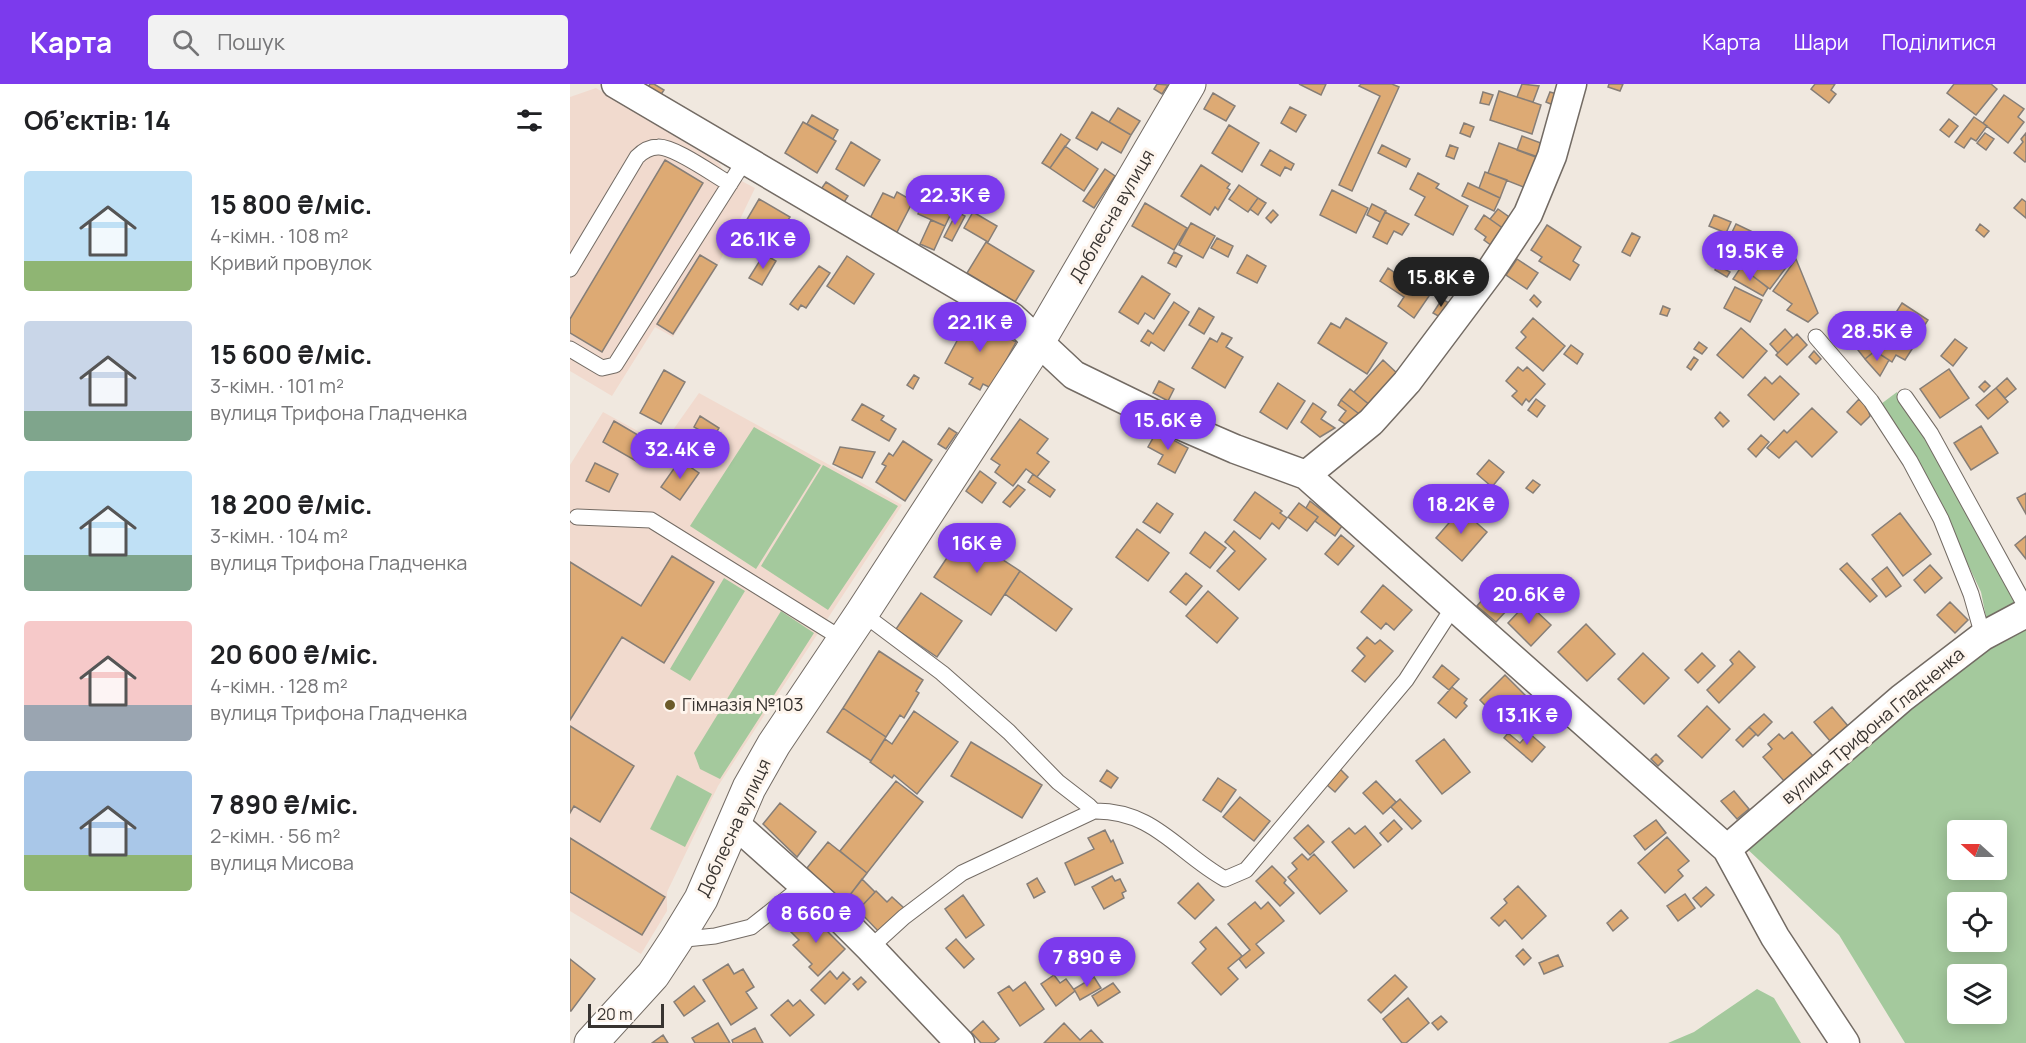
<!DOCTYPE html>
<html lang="uk">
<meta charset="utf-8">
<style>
:root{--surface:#fff;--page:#f2f2f2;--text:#202124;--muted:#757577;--accent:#7c3aed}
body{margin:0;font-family:Manrope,sans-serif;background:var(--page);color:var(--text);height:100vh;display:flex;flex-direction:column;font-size:22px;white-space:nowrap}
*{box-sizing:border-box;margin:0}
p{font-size:20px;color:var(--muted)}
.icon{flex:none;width:33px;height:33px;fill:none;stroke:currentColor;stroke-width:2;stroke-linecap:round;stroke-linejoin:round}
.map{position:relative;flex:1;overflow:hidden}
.sheet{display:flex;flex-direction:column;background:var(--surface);width:570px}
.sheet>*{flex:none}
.needle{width:39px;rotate:291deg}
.tools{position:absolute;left:1377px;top:736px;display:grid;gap:12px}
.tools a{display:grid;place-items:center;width:60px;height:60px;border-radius:6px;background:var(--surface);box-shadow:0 3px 15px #0003;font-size:30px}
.scale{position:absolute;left:18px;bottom:15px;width:76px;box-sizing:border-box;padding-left:6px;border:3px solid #383431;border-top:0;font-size:16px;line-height:21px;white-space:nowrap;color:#383431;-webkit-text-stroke:4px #fef5ed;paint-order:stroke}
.price{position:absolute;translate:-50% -51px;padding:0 14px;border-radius:21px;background:var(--accent);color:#fff;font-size:20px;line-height:39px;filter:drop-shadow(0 2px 3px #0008)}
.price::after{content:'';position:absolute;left:50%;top:36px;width:18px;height:14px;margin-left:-9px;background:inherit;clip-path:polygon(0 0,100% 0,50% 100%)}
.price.selected{background:#222;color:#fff}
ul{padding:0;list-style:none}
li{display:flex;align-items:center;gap:18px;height:150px;padding:0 24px}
li span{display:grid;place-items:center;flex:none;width:168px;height:120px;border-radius:6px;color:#555}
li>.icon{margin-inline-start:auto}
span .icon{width:72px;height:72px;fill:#fffc;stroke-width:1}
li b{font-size:26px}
h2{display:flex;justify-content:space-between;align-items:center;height:72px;padding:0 24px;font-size:26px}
header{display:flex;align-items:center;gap:36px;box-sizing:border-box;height:84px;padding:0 30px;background:var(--accent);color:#fff}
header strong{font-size:28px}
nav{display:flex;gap:33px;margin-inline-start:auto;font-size:21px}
.search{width:420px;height:54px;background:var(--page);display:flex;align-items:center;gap:15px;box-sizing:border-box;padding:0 21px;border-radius:6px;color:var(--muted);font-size:22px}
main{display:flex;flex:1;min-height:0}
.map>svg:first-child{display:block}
.education{fill:#f1dace}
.green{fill:#a4c99d;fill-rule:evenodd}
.building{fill:#ddaa74;stroke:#867e77;stroke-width:1.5}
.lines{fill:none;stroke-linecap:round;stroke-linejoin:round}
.lane-casing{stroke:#736b64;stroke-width:17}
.street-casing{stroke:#736b64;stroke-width:31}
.secondary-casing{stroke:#736b64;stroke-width:35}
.lane{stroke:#fff;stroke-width:15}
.street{stroke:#fff;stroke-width:28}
.secondary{stroke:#fff;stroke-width:33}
.poi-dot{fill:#6c5b29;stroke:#fef5ed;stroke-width:2}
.labels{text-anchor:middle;stroke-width:6;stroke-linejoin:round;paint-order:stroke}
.street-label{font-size:18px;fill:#383431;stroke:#fef5ed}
.poi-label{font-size:18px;fill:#383431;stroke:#fef5ed;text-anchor:start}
</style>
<header>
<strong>Карта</strong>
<div class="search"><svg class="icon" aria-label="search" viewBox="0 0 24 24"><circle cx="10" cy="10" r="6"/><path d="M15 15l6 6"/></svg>Пошук</div>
<nav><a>Карта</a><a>Шари</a><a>Поділитися</a></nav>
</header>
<main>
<section class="sheet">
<h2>Об’єктів: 14<svg class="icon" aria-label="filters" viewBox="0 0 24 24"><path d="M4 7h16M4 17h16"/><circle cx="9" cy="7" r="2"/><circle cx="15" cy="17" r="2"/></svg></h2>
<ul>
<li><span style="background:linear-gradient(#bfe0f5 75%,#8fb573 0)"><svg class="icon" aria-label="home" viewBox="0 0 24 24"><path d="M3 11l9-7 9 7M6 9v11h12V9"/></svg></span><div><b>15 800 ₴/міс.</b><p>4-кімн. · 108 m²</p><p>Кривий провулок</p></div></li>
<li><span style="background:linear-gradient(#c9d6e8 75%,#7fa58c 0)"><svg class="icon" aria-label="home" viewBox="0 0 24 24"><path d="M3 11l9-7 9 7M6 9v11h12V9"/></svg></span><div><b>15 600 ₴/міс.</b><p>3-кімн. · 101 m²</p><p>вулиця Трифона Гладченка</p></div></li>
<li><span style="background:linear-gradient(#bfe0f5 70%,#7fa58c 0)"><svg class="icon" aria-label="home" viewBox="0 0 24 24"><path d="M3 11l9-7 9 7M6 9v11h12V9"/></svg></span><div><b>18 200 ₴/міс.</b><p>3-кімн. · 104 m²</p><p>вулиця Трифона Гладченка</p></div></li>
<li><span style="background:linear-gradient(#f6c9c9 70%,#9aa5b1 0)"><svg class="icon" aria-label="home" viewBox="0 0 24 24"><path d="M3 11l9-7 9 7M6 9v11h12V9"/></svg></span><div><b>20 600 ₴/міс.</b><p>4-кімн. · 128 m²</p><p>вулиця Трифона Гладченка</p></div></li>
<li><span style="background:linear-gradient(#a9c7e8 70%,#8fb573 0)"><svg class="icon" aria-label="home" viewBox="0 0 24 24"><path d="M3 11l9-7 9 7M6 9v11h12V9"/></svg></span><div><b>7 890 ₴/міс.</b><p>2-кімн. · 56 m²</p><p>вулиця Мисова</p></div></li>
</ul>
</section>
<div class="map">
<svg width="1456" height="959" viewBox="0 0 1456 959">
<rect width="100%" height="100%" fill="#f0e8df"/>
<!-- education -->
<path class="education" d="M26 4 149 79 154 88 185 104 149 179 103 253 85 243 42 312 0 287V13Z
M129 309 332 421 148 702 97 808V827L71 870 0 827V381L33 328 86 357 98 353Z"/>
<!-- green -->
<path class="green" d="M1327 308 1359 353 1448 518 1417 538 1411 508 1375 432 1311 320Z
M184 343 251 381 186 485 120 442Z
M253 381 328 422 258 526 191 482Z
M154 494 175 507 120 597 100 585Z
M211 527 244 549 150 695 130 685 124 669Z
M1456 539V959H1335L1269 851 1174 762 1338 619ZM1388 747H1426V786H1388ZM1388 819H1426V858H1388ZM1388 891H1426V930H1388Z
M107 691 142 710 115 763 80 745Z
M1187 905 1204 914 1231 959H1098L1124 948Z"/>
<!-- building -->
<path class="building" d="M80 0H84L94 6 88 15 75 8Z
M587 0 598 1 592 10 584 5Z
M729 0H756L751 11Z
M791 0H822L829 3 782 107 769 101 810 12 789 2Z
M952 0 969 2 963 18 947 13Z
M1039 0H1053L1050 7 1038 3Z
M1245 0H1265L1261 6 1266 10 1259 19 1241 5Z
M1384 0H1421L1427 5 1406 31 1377 9Z
M929 7 971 21 962 50 920 36Z
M913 8 923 11 919 21 910 19Z
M980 8 987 10 983 21 976 18Z
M643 9 665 22 656 37 634 25Z
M1434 11 1454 25 1448 33 1454 38 1438 59 1413 39Z
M720 23 736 31 726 48 711 39Z
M548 24 570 37 561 51 539 38Z
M522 28 561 51 551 69 532 58 527 66 506 54Z
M242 31 268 46 263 55 237 40Z
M1404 33 1417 42 1406 57 1401 54 1394 64 1385 58Z
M1379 35 1388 42 1379 53 1370 46Z
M233 38 266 57 247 89 215 69Z
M894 39 904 43 900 53 890 49Z
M659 41 689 59 672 88 642 69Z
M1415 49 1424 55 1416 66 1407 59Z
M1456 49V77L1455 78 1444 69 1453 58 1451 55Z
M491 50 500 56 480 84 472 79Z
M952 52 976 61 971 75 947 66Z
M281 58 310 76 294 102 266 85Z
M929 59 968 73 956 104 918 89Z
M812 61 840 75 836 83 808 69Z
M880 61 888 64 884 75 876 72Z
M495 62 528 85 514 107 480 84Z
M700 66 724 80 721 86 715 83 710 92 691 81Z
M95 76 133 99 32 268 0 249V235Z
M631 81 660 100 657 104 660 106 648 126 645 123 640 131 611 112Z
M535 85 545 92 524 124 513 117Z
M915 88 937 96 930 114 909 104Z
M848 89 869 100 866 104 898 122 883 151 845 131 855 113 840 105Z
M256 98 278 112 269 126 247 111Z
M898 99 930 114 924 127 892 112Z
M669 101 688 114 678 128 659 115Z
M762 106 798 124 786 149 750 131Z
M359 107 386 119 375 142 348 130Z
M327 108 343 117 324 154 297 140 313 109 324 114Z
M688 114 696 119 688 131 680 125Z
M189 115 220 133 202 162 199 160 197 165 169 149Z
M1452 115 1456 118V134L1444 124Z
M575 119 617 144 604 166 562 142Z
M802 120 816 127 810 138 797 131Z
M928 125 942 135 934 145 920 135Z
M703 126 708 131 701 139 696 134Z
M387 128 395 132 382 157 374 153Z
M403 128 427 142 418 158 394 144Z
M815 128 839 140 832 151 824 147 817 160 803 153Z
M914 131 934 145 922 162 914 156 916 153 905 145Z
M1144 131 1161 138 1156 149 1139 142Z
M361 136 375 142 364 166 350 160Z
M621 139 645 152 633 174 609 161Z
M1166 140 1183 148 1172 169 1156 161Z
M1410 140 1419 147 1414 153 1406 146Z
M977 141 1011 163 1003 177 1009 181 1000 196 969 177 972 173 961 166Z
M1062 149 1070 153 1060 172 1052 168Z
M647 154 663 162 658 173 641 164Z
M1192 155 1221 177 1200 205 1171 183Z
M416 158 464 187 445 218 397 189Z
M604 168 612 172 606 183 598 179Z
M194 170 206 177 192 201 179 194Z
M130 171 147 181 103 250 87 240Z
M677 171 696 182 687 199 667 189Z
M277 172 304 190 284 220 257 202Z
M839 174 870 196 844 234 828 222 834 213 810 197 818 184 828 191Z
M947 175 968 189 957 205 936 191Z
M1226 175 1248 229 1238 238 1217 226 1222 220 1203 207Z
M1147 181 1160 188 1157 193 1145 186Z
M249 182 260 189 236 224 231 221 228 226 220 220Z
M1171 183 1198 204 1193 212 1163 195Z
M572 192 600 210 584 235 575 229 568 240 549 228Z
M1165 203 1192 216 1180 238 1154 224Z
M964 211 971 218 967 223 960 216Z
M872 215 879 219 870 233 863 229Z
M604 218 619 228 594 267 581 258 579 262 571 257 578 246 583 250Z
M1332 219 1358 236 1351 247 1325 230Z
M1093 222 1100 225 1097 232 1090 230Z
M629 224 644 233 634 250 619 241Z
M1323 229 1353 248 1335 276 1326 271 1322 278 1304 266 1308 259 1305 257Z
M400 233 446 258 421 304 413 300 410 306 399 300 403 294 375 279Z
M776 234 817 259 797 290 748 259 761 239 770 244Z
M963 234 995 262 973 287 946 264 956 253 951 248Z
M1171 244 1197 267 1173 294 1147 271Z
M1215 245 1223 254 1208 269 1200 260Z
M1293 246 1306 263 1305 267 1295 275 1280 256Z
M652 249 662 254 656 263 673 273 655 304 622 284 640 254 647 258Z
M1227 250 1237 261 1217 281 1206 271Z
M1385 255 1397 264 1383 282 1371 272Z
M1129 258 1137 264 1132 270 1124 265Z
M1001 261 1013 270 1007 280 994 270Z
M1244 267 1251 275 1246 280 1239 273Z
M1305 267 1319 276 1310 292 1295 275Z
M1124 273 1128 276 1121 286 1117 283Z
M813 276 829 291 801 322 784 308Z
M948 283 953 287 957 283 975 300 959 318 956 315 952 321 942 312 947 307 936 297Z
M1379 285 1399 314 1370 334 1350 305Z
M94 286 115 298 91 340 70 329Z
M344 291 349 294 343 305 337 301Z
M1210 292 1229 310 1204 336 1178 311 1195 293 1202 300Z
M1437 294 1446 305 1435 314 1426 304Z
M589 297 604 305 598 317 583 309Z
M1415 297 1420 302 1414 308 1409 303Z
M708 299 735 317 717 345 690 328Z
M1426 304 1438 318 1418 335 1406 321Z
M780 305 801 322 793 333 771 316Z
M966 315 975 322 967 333 958 326Z
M1289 315 1298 324 1300 332 1291 341 1277 328Z
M771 316 793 333 775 340 769 336 776 327 768 321Z
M743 319 756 328 751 335 765 344 750 353 731 338Z
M292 320 314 332 311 336 326 345 319 357 282 336Z
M1242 324 1267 348 1242 373 1226 357 1209 374 1197 364 1214 346 1217 349Z
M1150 328 1159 337 1153 343 1145 334Z
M130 332 149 344 143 354 124 343Z
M450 335 478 355 467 369 479 378 467 393 456 385 443 402 425 388 430 381 421 375Z
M44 337 85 361 73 381 33 358Z
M1411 342 1428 369 1401 386 1384 359Z
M379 344 387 349 376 365 368 360Z
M587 347 618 364 605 389 588 380 593 371 578 363Z
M1191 351 1199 358 1186 373 1178 365Z
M333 357 362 376 335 417 306 398 316 382 312 380 319 369 323 372Z
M270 363 305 368 292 394 263 380Z
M110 376 129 389 110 416 91 403Z
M919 376 934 388 922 403 907 390Z
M25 379 48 390 39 408 16 397Z
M410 387 426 399 412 419 396 407Z
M463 390 485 406 480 413 458 398Z
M963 396 970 401 963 409 956 404Z
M448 401 455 406 440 423 433 418Z
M685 408 712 427 710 429 717 434 709 445 702 439 690 455 664 436Z
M1456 409V430L1447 414Z
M740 417 772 442 765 452 745 437 748 433 736 424Z
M587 419 603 430 590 449 573 438Z
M729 419 748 433 737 447 718 433Z
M891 425 917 448 892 477 866 454Z
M1330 429 1361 470 1333 492 1302 451Z
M567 445 599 469 578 497 546 473Z
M664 447 696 475 669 506 647 487 665 467 655 458Z
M635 448 656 464 640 484 620 469Z
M393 450 450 487 421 531 364 493Z
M771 451 784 462 768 481 755 470Z
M1456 452V475L1445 461Z
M102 472 144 498 94 579 52 553 0 636V478L71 522Z
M1277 479 1307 512 1300 518 1270 485Z
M1360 481 1372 494 1355 509 1344 496Z
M1317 483 1331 502 1316 513 1302 495Z
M450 487 502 525 486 547 435 510Z
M616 489 632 502 616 521 600 508Z
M813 501 842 526 824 546 816 539 811 545 791 528Z
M638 507 668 534 647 559 616 532Z
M919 508 938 525 926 538 907 522Z
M351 509 392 537 367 573 326 545Z
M1380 518 1398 536 1385 549 1367 531Z
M953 523 960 529 964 525 981 541 961 562 938 539Z
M1016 540 1045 570 1017 597 988 568Z
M797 553 805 560 810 556 823 567 795 598 782 587 795 572 787 564Z
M309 567 353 596 346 607 349 609 334 634 330 631 316 653 273 624Z
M1169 567 1185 583 1149 619 1137 606 1163 580 1160 576Z
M1073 569 1099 594 1074 620 1048 595Z
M1132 569 1145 582 1128 599 1115 586Z
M872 581 889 595 879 606 863 593Z
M935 591 960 616 935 642 910 616Z
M882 603 897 615 894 619 897 622 886 634 868 619Z
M1137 622 1160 645 1132 674 1108 652Z
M1262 623 1278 642 1260 657 1244 638Z
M273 624 316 653 301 677 257 648Z
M344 627 388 658 347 710 324 691 322 694 300 678 315 655 322 660Z
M1194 630 1202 638 1188 652 1179 643Z
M0 642 64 682 30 738 4 722 0 729Z
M1179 643 1186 650 1173 663 1166 656Z
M1222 648 1243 672 1214 697 1193 673 1202 665 1198 660 1209 650 1214 655Z
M938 649 950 659 959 649 975 663 962 678 934 654Z
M874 655 900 688 872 710 846 677Z
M401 658 472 701 452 734 381 692Z
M1086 670 1093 677 1088 682 1081 675Z
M770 685 778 693 765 708 757 701Z
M537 686 548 694 541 704 530 697Z
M648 694 666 706 651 728 633 716Z
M326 697 353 718 297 789 270 767Z
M806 697 826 718 813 730 793 709Z
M1164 707 1179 725 1167 735 1151 717Z
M670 713 700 737 684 757 653 733Z
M830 715 851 737 842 745 821 723Z
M210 719 246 748 227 773 193 740Z
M824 736 832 745 818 758 810 749Z
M1086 736 1096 749 1075 766 1064 752Z
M738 741 754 758 740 771 724 754Z
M795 742 811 761 784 784 762 758 779 744 785 750Z
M535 746 541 758 543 756 553 779 505 801 495 779 524 765 518 754Z
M1097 753 1119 777 1108 786 1113 792 1095 809 1068 779Z
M0 754 95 813 72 851 0 808Z
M258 758 297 789 272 821 237 784Z
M732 770 738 776 744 770 777 807 750 830 718 793 727 785 722 779Z
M702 782 716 796 714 799 724 809 710 822 686 797Z
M542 792 545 797 550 795 556 807 552 809 554 814 534 825 522 803Z
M467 794 475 808 464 814 457 800Z
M292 795 305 808 288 826 277 815Z
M628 799 644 816 625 835 608 819Z
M948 802 976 832 952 855 935 836 929 842 921 834 937 819 934 815Z
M1136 803 1144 811 1131 823 1123 814Z
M306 807 317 818 322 813 334 824 309 848 288 826Z
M1115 810 1125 824 1108 837 1097 822Z
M393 811 414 841 396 854 375 825Z
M685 818 691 825 698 818 714 837 686 860 694 869 676 884 669 875 680 866 658 840Z
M1051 826 1058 834 1043 847 1037 839Z
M239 829 275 865 248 892 239 883 242 880 223 861 229 856 220 847Z
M646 843 672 872 658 884 668 895 651 911 622 879 636 865 630 858Z
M386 855 404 875 394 884 376 864Z
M953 865 961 874 954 881 946 872Z
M988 871 993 882 974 890 969 879Z
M0 875 25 895 1 927H0Z
M158 880 164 890 173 885 184 903 176 908 187 924 161 941 133 896Z
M260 887 267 895 273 888 280 895 255 920 241 906Z
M484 891 490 899 496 895 505 907 486 922 471 900Z
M825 891 837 903 811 929 798 916Z
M291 893 296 898 288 906 283 900Z
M524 893 531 904 510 916 504 905Z
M455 898 474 925 450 942 428 909 439 902 443 907Z
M543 899 550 908 528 922 522 912Z
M124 902 135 917 114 932 104 918Z
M838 914 859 939 836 959H832L813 935Z
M218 916 223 922 230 916 244 931 220 952 201 931Z
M871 932 877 938 868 946 862 939Z
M413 937 429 955 424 959H411L401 948Z
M148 939 160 959H125L122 954Z
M494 939 510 956 521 946 533 959H474Z
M185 944 193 959H163L162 956Z
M93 951 98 959H82Z"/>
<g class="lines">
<!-- lane casing -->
<g class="lane-casing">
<path id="lane" d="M0 185 67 73C73 67 80 63 88 63 104 62 144 91 160 100
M1246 253 1301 317 1340 377 1371 435 1401 510 1413 552
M0 265 32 284 45 281 175 76
M1335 313 1361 350 1456 523
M7 433 81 436 274 556
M292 529 372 589 439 648 488 698 519 722 524 727
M106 856 145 852 181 843 234 801
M300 864 334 833 392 789 524 727C584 726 608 769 655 795L676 786 836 596 884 522"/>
</g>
<!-- street casing -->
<g class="street-casing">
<path id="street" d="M46 0 442 233 504 291 582 329 665 365 736 391 1157 765 1205 853 1275 959
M736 391 801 338 837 298 921 186 958 130 982 72 1002 0
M164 739 264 828 300 864 390 959
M1157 765 1332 614 1413 552 1456 529"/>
</g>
<!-- secondary casing -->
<g class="secondary-casing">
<path id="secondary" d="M21 959 83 891 106 856 131 815 179 704 204 660 292 529 468 258 619 0"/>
</g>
<!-- lane -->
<use href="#lane" class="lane"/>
<!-- street -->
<use href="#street" class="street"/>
<!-- secondary -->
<use href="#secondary" class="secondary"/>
</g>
<!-- markers -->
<circle class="poi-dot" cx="100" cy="621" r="6"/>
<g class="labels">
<!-- street labels -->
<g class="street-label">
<text transform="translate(542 132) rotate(-60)" y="6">Доблесна вулиця</text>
<text transform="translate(1303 642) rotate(-40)" y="6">вулиця Трифона Гладченка</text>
<text transform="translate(164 744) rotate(-65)" y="6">Доблесна вулиця</text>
</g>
<!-- poi labels -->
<g class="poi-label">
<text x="112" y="627">Гімназія №103</text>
</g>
</g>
</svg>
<div class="tools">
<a><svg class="needle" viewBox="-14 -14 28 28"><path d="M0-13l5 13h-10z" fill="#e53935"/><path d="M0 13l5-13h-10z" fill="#757577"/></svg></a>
<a><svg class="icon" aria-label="locate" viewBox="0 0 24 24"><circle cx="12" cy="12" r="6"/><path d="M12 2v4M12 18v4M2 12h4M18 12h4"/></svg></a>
<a><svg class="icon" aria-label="layers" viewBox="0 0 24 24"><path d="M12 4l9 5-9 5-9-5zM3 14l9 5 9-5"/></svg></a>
</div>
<div class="scale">20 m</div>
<b class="price" style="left:385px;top:142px">22.3K ₴</b>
<b class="price" style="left:193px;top:186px">26.1K ₴</b>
<b class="price" style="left:1180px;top:198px">19.5K ₴</b>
<b class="price selected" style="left:871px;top:224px">15.8K ₴</b>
<b class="price" style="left:410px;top:269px">22.1K ₴</b>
<b class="price" style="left:1307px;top:278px">28.5K ₴</b>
<b class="price" style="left:598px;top:367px">15.6K ₴</b>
<b class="price" style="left:110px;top:396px">32.4K ₴</b>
<b class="price" style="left:891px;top:451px">18.2K ₴</b>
<b class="price" style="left:407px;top:490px">16K ₴</b>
<b class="price" style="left:959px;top:541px">20.6K ₴</b>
<b class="price" style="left:957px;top:662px">13.1K ₴</b>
<b class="price" style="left:246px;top:860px">8 660 ₴</b>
<b class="price" style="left:517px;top:904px">7 890 ₴</b>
</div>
</main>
